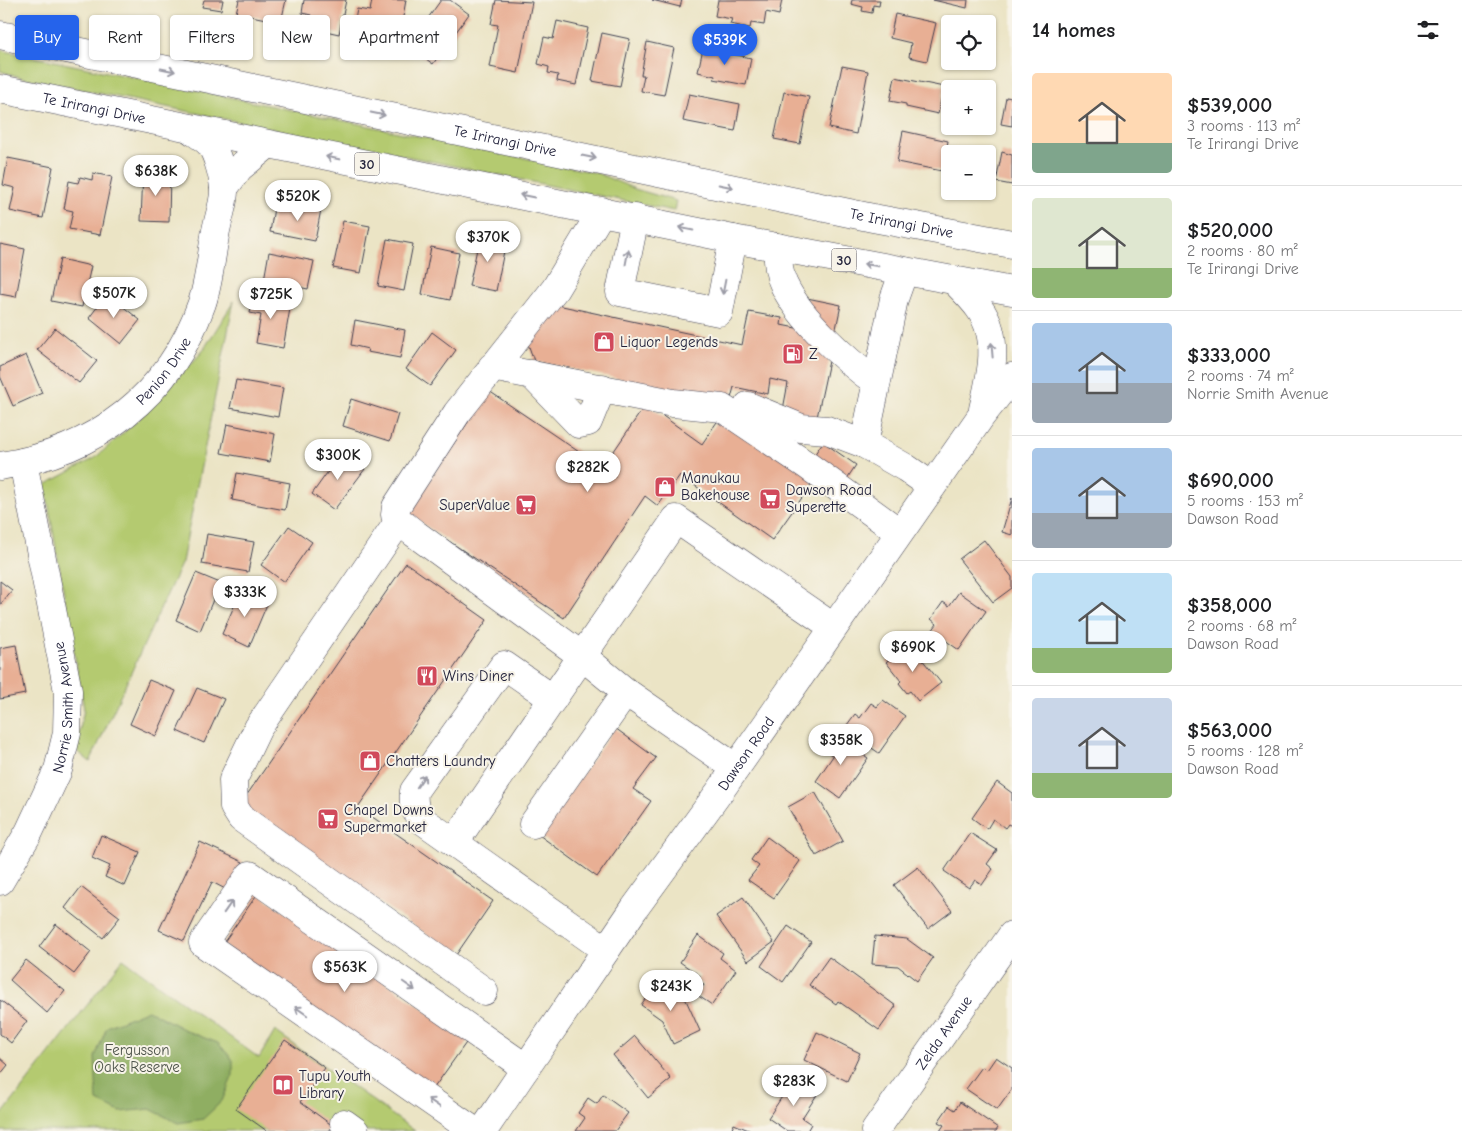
<!DOCTYPE html>
<meta charset="utf-8">
<style>
:root{--surface:#fff;--page:#f2f2f2;--text:#202124;--muted:#757577;--line:#e0e0e0;--accent:#2563eb}
body{margin:0;font-family:"Comic Neue",sans-serif;background:var(--page);color:var(--text);height:100vh;display:flex;flex-direction:column;font-size:19px;white-space:nowrap}
*{box-sizing:border-box;margin:0}
p{font-size:16px;color:var(--muted)}
.icon{flex:none;width:28px;height:28px;fill:none;stroke:currentColor;stroke-width:2;stroke-linecap:round;stroke-linejoin:round}
.map{position:relative;flex:1;overflow:hidden}
.drawer{display:flex;flex-direction:column;background:var(--surface);width:450px}
.drawer>*{flex:none}
.hud{position:absolute;left:15px;top:15px;width:475px;height:45px;display:flex;gap:10px}
.controls{position:absolute;left:941px;top:15px;display:grid;gap:10px}
.controls a{display:grid;place-items:center;width:55px;height:55px;border-radius:5px;background:var(--surface);box-shadow:0 1px 4px #0004;font-size:25px}
.price{position:absolute;translate:-50% -42px;padding:0 11px;border-radius:18px;background:#fff;color:#222;font-size:16px;line-height:32px;filter:drop-shadow(0 1px 2px #0008)}
.price::after{content:'';position:absolute;left:50%;top:30px;width:15px;height:11px;margin-left:-8px;background:inherit;clip-path:polygon(0 0,100% 0,50% 100%)}
.price.selected{background:var(--accent);color:#fff}
ul{padding:0;list-style:none}
li{display:flex;align-items:center;gap:15px;height:125px;padding:0 20px}
li+li{border-top:1px solid var(--line)}
li span{display:grid;place-items:center;flex:none;width:140px;height:100px;border-radius:5px;color:#555}
li>.icon{margin-inline-start:auto}
span .icon{width:60px;height:60px;fill:#fffc;stroke-width:1}
li b{font-size:21px}
h2{display:flex;justify-content:space-between;align-items:center;height:60px;padding:0 20px;font-size:21px}
.chip{padding:0 18px;border-radius:5px;background:var(--surface);box-shadow:0 1px 4px #0004;font-size:18px;line-height:45px}
.chip.selected{background:var(--accent);color:#fff}
main{display:flex;flex:1;min-height:0}
.map>svg:first-child{display:block}
.green{fill:#b4ca6f;stroke:#6b7655}
.forest{fill:#8fae62;stroke:#58684e}
.building{fill:#e8af94}
.lines{fill:none;stroke-linecap:round;stroke-linejoin:round}
.minor-casing{stroke:#403f50;stroke-width:29}
.major-casing{stroke:#403f50;stroke-width:29}
.minor{stroke:#fff;stroke-width:28}
.major{stroke:#fff;stroke-width:28}
.oneway{stroke:#9c9ca7}
.labels{text-anchor:middle;stroke-width:4;stroke-linejoin:round;paint-order:stroke}
.shield{fill:#f7f3e8;stroke:#62616f;stroke-width:1}
.shield-label{font-size:14px;font-weight:bold;fill:#22223b}
.street-label{font-size:15px;fill:#22223b;stroke:#f7f3e8}
.poi-label{font-size:15px;fill:#22223b;stroke:#f7f3e8;text-anchor:start}
.park-label{font-size:15px;fill:#4e544b;stroke:#f7f3e8}
</style>
<main>
<div class="map">
<svg width="1012" height="1131" viewBox="0 0 1012 1131">
<rect width="100%" height="100%" fill="#f7f3e8"/>
<filter id="ink" filterUnits="userSpaceOnUse"><feTurbulence type="fractalNoise" baseFrequency=".02" numOctaves="2"/><feDisplacementMap in="SourceGraphic" scale="10" xChannelSelector="R" yChannelSelector="G"/><feConvolveMatrix kernelMatrix="1 2 1 2 8 2 1 2 1" color-interpolation-filters="sRGB"/></filter>
<filter id="wash" filterUnits="userSpaceOnUse"><feTurbulence type="fractalNoise" baseFrequency=".0096" numOctaves="4" result="noise"/><feDisplacementMap in="SourceGraphic" scale="20" xChannelSelector="R" yChannelSelector="G"/><feGaussianBlur stdDeviation="1.12" result="paint"/><feColorMatrix in="noise" values="0 0 0 0 0 0 0 0 0 0 0 0 0 0 0 0 0 1.4 0 .05"/><feComposite in="paint" operator="in"/></filter>
<g filter="url(#wash)">
<rect width="100%" height="100%" fill="#ebe4c5"/>
<!-- green -->
<path class="green" d="M0 50 597 173 635 189 676 201 674 211 20 77 0 71Z
M234 301 182 562 90 762 76 750 84 709 45 485 95 458 139 419 202 352Z
M123 959 259 1058 275 1031 415 1131H0V1117Z"/>
<!-- forest -->
<path class="forest" d="M148 1010 189 1032 218 1043 233 1060V1075L222 1101 203 1119 178 1123 150 1109 120 1112 97 1101 95 1057 107 1027Z"/>
<g id="blocks">
<!-- building -->
<path class="building" d="M204 0H223L221 10 202 7Z
M239 0H286L281 22 236 13Z
M304 0H346L339 34 321 30 322 23 310 21 311 15 302 13Z
M372 0H406L398 45 352 36 357 9 370 11Z
M441 0H450L469 14 433 64 408 46Z
M496 0 532 2 518 73 490 67 498 25 491 24Z
M652 0H682L680 7Z
M718 0H782L779 15 766 12 764 25 751 23 750 28 730 24 732 19 715 16Z
M852 0H880L879 6 873 5 872 13 862 11 863 7 851 4Z
M933 0H968L967 8Z
M895 14 936 23 927 61 909 57 911 43 890 38Z
M557 21 588 28 576 85 557 81 558 75 548 73 549 67 538 64 544 37 553 39Z
M602 33 630 39 620 86 592 81Z
M647 42 674 48 664 95 641 91 644 75H641Z
M703 48 751 58 746 85 714 79 715 76 698 72Z
M842 66 868 71 856 134 829 128Z
M895 77 944 87 938 114 906 107V104L890 101Z
M784 92 809 97 800 144 774 139Z
M689 94 740 104 735 131 683 121Z
M1006 97 1012 98V126L1001 124Z
M903 131 948 141 942 171 897 162Z
M1002 152 1012 155V185L996 182Z
M8 158 53 167 43 218 10 211 15 188 3 185Z
M143 172H170L169 222 141 221Z
M93 173 112 177 100 235 69 229 73 211 64 209 69 181 78 183 80 177 92 180Z
M305 201 322 204 315 241 270 232 274 208 303 213Z
M343 221 370 226 361 273 333 268Z
M480 235 506 241 496 291 469 286Z
M387 239 413 244 404 291 378 286Z
M0 244 25 249 16 297 0 294Z
M431 247 459 253 450 300 422 294Z
M269 252 314 261 308 289 264 280Z
M60 259 91 266 82 307 51 301Z
M107 294 140 320 121 344 89 318Z
M254 295 291 303 283 348 256 343 261 315 250 313Z
M807 298 841 305 816 422 782 415 788 383 770 379 768 394 734 387 730 402 534 361 527 341 553 304 742 345 749 312 782 318 781 325 801 329Z
M355 320 405 330 400 358 367 352 368 349 351 345Z
M55 328 97 361 79 383 37 350Z
M432 332 456 350 430 386 406 369Z
M26 355 42 393 13 406 0 376V367Z
M236 380 283 388 278 417 230 408Z
M489 391 616 477 603 467 646 404 702 444 723 413 816 478 772 540 680 475 658 506 645 496 564 618 407 513Z
M351 399 398 414 390 441 343 426Z
M227 424 275 434 270 462 221 453Z
M823 442 856 465 846 480 812 458Z
M342 452 365 469 334 510 312 494Z
M237 473 290 483 285 510 232 500Z
M1012 498V535L1002 532Z
M289 526 312 542 284 582 261 565Z
M207 534 254 542 248 572 202 564Z
M984 540 1012 577V588L993 602 959 559Z
M406 563 487 620 358 807 493 901 456 955 240 805Z
M196 573 220 583 200 631 176 620Z
M0 581 12 590 0 605Z
M241 590 268 602 249 647 222 634Z
M959 592 986 611 959 650 932 631 937 624 931 619 943 602 949 606Z
M909 643 941 683 918 701 910 691 907 693 899 683 901 681 886 662Z
M16 645 25 694 0 699V648Z
M149 680 176 691 156 736 130 724Z
M197 688 224 699 204 743 177 731Z
M883 700 905 716 879 753 844 729 855 714 860 718 871 703 877 707Z
M615 728 656 758 633 789 651 801 597 877 539 835Z
M834 734 868 758 840 798 816 781 833 756 824 749Z
M997 782 1012 793V826L1008 824 1005 828 993 819 987 829 972 818Z
M815 792 843 841 816 856 788 807Z
M970 833 997 850 987 864 993 869 982 885 975 880 969 888 944 871Z
M101 835 140 852 125 886 105 877 110 866 92 858Z
M767 837 800 861 774 898 748 880 759 866 751 860Z
M200 842 243 862 229 891 212 882 184 941 159 930Z
M918 867 952 911 928 929 894 885Z
M81 887 120 917 103 938 65 908Z
M258 893 468 1040 431 1092 222 945Z
M743 897 774 942 748 961 716 916Z
M56 924 91 952 74 974 39 947Z
M788 926 811 942 783 982 761 966Z
M698 935 723 953 720 958 736 970 712 1005 697 995 704 985 697 981 700 976 680 962Z
M875 936 907 939 933 958 917 981 898 966 872 964Z
M829 957 896 1006 879 1030 838 1001 836 1004 809 985Z
M26 960 65 991 47 1013 10 980Z
M658 980 686 1000 700 1031 673 1044 662 1020 641 1005Z
M0 1000 27 1021 11 1043 0 1034Z
M817 1032 860 1053 847 1081 804 1060Z
M635 1036 671 1079 648 1098 613 1055Z
M285 1040 325 1068 300 1102 333 1126 329 1131H267L236 1109Z
M996 1057 1012 1068V1089L997 1110 966 1089 982 1067 987 1070Z
M0 1058 8 1065 0 1075Z
M795 1077 818 1093 802 1118 811 1124 807 1131H787L768 1118Z
M603 1095 628 1113 615 1131H576L585 1118 578 1113 588 1098 597 1104Z
M960 1102 998 1128 996 1131H940L944 1125 938 1122 949 1106 955 1110Z
M734 1124 751 1131H731Z"/>
</g>
</g>
<g filter="url(#ink)">
<use href="#blocks" fill-opacity="0" stroke="#403f50" stroke-width="1"/>
<g class="lines">
<!-- minor casing -->
<g class="minor-casing">
<g id="minor">
<path d="M224 188 239 168 267 145"/>
<path d="M602 211 555 289 457 413 396 507 395 515 399 521 414 533 582 656 626 692 736 768"/>
<path d="M635 218 620 292 719 312 733 239"/>
<path d="M777 247C778 260 778 273 784 285 800 319 846 361 876 382"/>
<path d="M492 367 673 403 722 408 808 466 899 532"/>
<path d="M531 374 579 424 588 422 602 388"/>
<path d="M748 406 801 428 827 430 864 444 906 468 932 486"/>
<path d="M864 444 894 299 904 271"/>
<path id="s1" d="M0 466C95 452 170 396 202 303 209 282 211 258 215 236 217 221 225 202 224 188 223 176 217 153 210 144 205 138 195 133 189 128"/>
<path d="M399 521 258 728 233 780 234 807 241 818 484 991"/>
<path d="M553 699 504 665 414 791C413 803 414 810 422 820L606 950"/>
<path d="M533 824 626 692"/>
<path d="M454 843 676 519 833 627"/>
<path id="s2" d="M0 881 29 832 58 770 67 733 68 691 23 462"/>
<path d="M344 1123 355 1131"/>
<path d="M474 1131 203 943 250 875 526 1068"/>
<path id="s3" d="M875 1131 1012 935"/>
</g>
</g>
<!-- major casing -->
<g class="major-casing">
<g id="major">
<path id="s4" d="M0 35 873 218 1012 244"/>
<path id="s5" d="M0 89 733 239 1012 291"/>
<path d="M954 280C962 289 972 298 979 308 1001 338 991 376 983 409"/>
<path id="s6" d="M483 1131 634 909 720 791 982 415 1012 377"/>
</g>
</g>
<!-- minor -->
<use href="#minor" class="minor"/>
<!-- major -->
<use href="#major" class="major"/>
</g>
<!-- one-way arrows -->
<defs><path id="oneway-shaft" d="M-6 0H5M1.5-3L5.5 0L1.5 3" fill="none" stroke-width="1.6" stroke-linecap="round" stroke-linejoin="round" transform="scale(1.25)"/></defs>
<g class="oneway">
<use href="#oneway-shaft" transform="translate(168 70) rotate(12)"/>
<use href="#oneway-shaft" transform="translate(378 114) rotate(12)"/>
<use href="#oneway-shaft" transform="translate(589 157) rotate(12)"/>
<use href="#oneway-shaft" transform="translate(333 158) rotate(-169)"/>
<use href="#oneway-shaft" transform="translate(726 186) rotate(12)"/>
<use href="#oneway-shaft" transform="translate(527 196) rotate(-169)"/>
<use href="#oneway-shaft" transform="translate(686 229) rotate(-168)"/>
<use href="#oneway-shaft" transform="translate(627 257) rotate(-79)"/>
<use href="#oneway-shaft" transform="translate(871 265) rotate(-170)"/>
<use href="#oneway-shaft" transform="translate(724 287) rotate(101)"/>
<use href="#oneway-shaft" transform="translate(992 350) rotate(-95)"/>
<use href="#oneway-shaft" transform="translate(421 781) rotate(-56)"/>
<use href="#oneway-shaft" transform="translate(228 907) rotate(-55)"/>
<use href="#oneway-shaft" transform="translate(409 986) rotate(35)"/>
<use href="#oneway-shaft" transform="translate(301 1011) rotate(-145)"/>
<use href="#oneway-shaft" transform="translate(434 1103) rotate(-145)"/>
</g>
</g>
<!-- icons -->
<defs>
<g id="shop-square" transform="scale(1.125)"><rect x="-9" y="-9" width="18" height="18" rx="4" fill="#d1495b" stroke="#f7f3e8"/><path d="M-5-2.5h2.3a2.7 3.5 0 0 1 5.4 0H5L5.5 6h-11ZM-1.5-2.5h3a1.5 2.3 0 0 0-3 0Z" fill="#fff"/></g>
<g id="fuel-square" transform="scale(1.125)"><rect x="-9" y="-9" width="18" height="18" rx="4" fill="#d1495b" stroke="#f7f3e8"/><path d="M-5.5-6h7V0h2V4h1.3V-2.5L3-4.5l.8-.8L6-3V5H2.5V1h-1V6h-7ZM-4.2-4.7v3.2H.2V-4.7Z" fill="#fff"/></g>
<g id="supermarket-square" transform="scale(1.125)"><rect x="-9" y="-9" width="18" height="18" rx="4" fill="#d1495b" stroke="#f7f3e8"/><path d="M-6-5.5h2.5l.6 2H6L4.5 2H-2.5L-4.4-4H-6ZM-1.5 3.2a1.3 1.3 0 1 0 .1 0ZM3 3.2a1.3 1.3 0 1 0 .1 0Z" fill="#fff"/></g>
<g id="restaurant-square" transform="scale(1.125)"><rect x="-9" y="-9" width="18" height="18" rx="4" fill="#d1495b" stroke="#f7f3e8"/><path d="M-5-6h1v4h1v-4h1v4h1v-4h1v5L-1.5 .5V6h-2V.5L-5-1ZM5-6V6H3V1.5H1.5Q1.5-4 5-6Z" fill="#fff"/></g>
<g id="library-square" transform="scale(1.125)"><rect x="-9" y="-9" width="18" height="18" rx="4" fill="#d1495b" stroke="#f7f3e8"/><path d="M-6-4Q-3-5.5-.7-3.5V5Q-3 3-6 4ZM6-4Q3-5.5 .7-3.5V5Q3 3 6 4Z" fill="#fff"/></g>
</defs>
<g fill-rule="evenodd">
<use href="#shop-square" x="604" y="342"/>
<use href="#fuel-square" x="793" y="354"/>
<use href="#shop-square" x="665" y="487"/>
<use href="#supermarket-square" x="770" y="499"/>
<use href="#supermarket-square" x="526" y="505"/>
<use href="#restaurant-square" x="427" y="676"/>
<use href="#shop-square" x="370" y="761"/>
<use href="#supermarket-square" x="328" y="819"/>
<use href="#library-square" x="283" y="1085"/>
</g>
<g class="labels">
<!-- shield labels -->
<g class="shield">
<rect x="354.5" y="152.5" width="25" height="23" rx="4"/>
<rect x="831.5" y="248.5" width="25" height="23" rx="4"/>
</g>
<g class="shield-label">
<text x="367" y="169">30</text>
<text x="844" y="265">30</text>
</g>
<!-- street labels -->
<g class="street-label">
<text dy="5" stroke="none"><textPath href="#s5" startOffset="96">Te Irirangi Drive</textPath></text>
<text dy="5" stroke="none"><textPath href="#s4" startOffset="516">Te Irirangi Drive</textPath></text>
<text dy="5" stroke="none"><textPath href="#s4" startOffset="921">Te Irirangi Drive</textPath></text>
<text dy="5" stroke="none"><textPath href="#s1" startOffset="195">Penion Drive</textPath></text>
<text dy="5" stroke="none"><textPath href="#s2" startOffset="189">Norrie Smith Avenue</textPath></text>
<text dy="5" stroke="none"><textPath href="#s6" startOffset="460">Dawson Road</textPath></text>
<text dy="5" stroke="none"><textPath href="#s3" startOffset="120">Zelda Avenue</textPath></text>
</g>
<!-- poi labels -->
<g class="poi-label">
<text x="620" y="347">Liquor Legends</text>
<text x="809" y="359">Z</text>
<text x="681" y="483">Manukau<tspan x="681" dy="17">Bakehouse</tspan></text>
<text x="786" y="495">Dawson Road<tspan x="786" dy="17">Superette</tspan></text>
<text x="510" y="510" text-anchor="end">SuperValue</text>
<text x="443" y="681">Wins Diner</text>
<text x="386" y="766">Chatters Laundry</text>
<text x="344" y="815">Chapel Downs<tspan x="344" dy="17">Supermarket</tspan></text>
<text x="299" y="1081">Tupu Youth<tspan x="299" dy="17">Library</tspan></text>
</g>
<!-- park labels -->
<g class="park-label">
<text x="137" y="1055">Fergusson<tspan x="137" dy="17">Oaks Reserve</tspan></text>
</g>
</g>
</svg>
<div class="controls">
<a><svg class="icon" aria-label="locate" viewBox="0 0 24 24"><circle cx="12" cy="12" r="6"/><path d="M12 2v4M12 18v4M2 12h4M18 12h4"/></svg></a>
<a>+</a>
<a>−</a>
</div>
<b class="price selected" style="left:725px;top:66px">$539K</b>
<b class="price" style="left:156px;top:197px">$638K</b>
<b class="price" style="left:298px;top:222px">$520K</b>
<b class="price" style="left:488px;top:263px">$370K</b>
<b class="price" style="left:114px;top:319px">$507K</b>
<b class="price" style="left:271px;top:320px">$725K</b>
<b class="price" style="left:338px;top:481px">$300K</b>
<b class="price" style="left:588px;top:493px">$282K</b>
<b class="price" style="left:245px;top:618px">$333K</b>
<b class="price" style="left:913px;top:673px">$690K</b>
<b class="price" style="left:841px;top:766px">$358K</b>
<b class="price" style="left:345px;top:993px">$563K</b>
<b class="price" style="left:671px;top:1012px">$243K</b>
<b class="price" style="left:794px;top:1107px">$283K</b>
<div class="hud">
<a class="chip selected">Buy</a>
<a class="chip">Rent</a>
<a class="chip">Filters</a>
<a class="chip">New</a>
<a class="chip">Apartment</a>
</div>
</div>
<section class="drawer">
<h2>14 homes<svg class="icon" aria-label="filters" viewBox="0 0 24 24"><path d="M4 7h16M4 17h16"/><circle cx="9" cy="7" r="2"/><circle cx="15" cy="17" r="2"/></svg></h2>
<ul>
<li><span style="background:linear-gradient(#ffd9b3 70%,#7fa58c 0)"><svg class="icon" aria-label="home" viewBox="0 0 24 24"><path d="M3 11l9-7 9 7M6 9v11h12V9"/></svg></span><div><b>$539,000</b><p>3 rooms · 113 m²</p><p>Te Irirangi Drive</p></div></li>
<li><span style="background:linear-gradient(#dfe7d0 70%,#8fb573 0)"><svg class="icon" aria-label="home" viewBox="0 0 24 24"><path d="M3 11l9-7 9 7M6 9v11h12V9"/></svg></span><div><b>$520,000</b><p>2 rooms · 80 m²</p><p>Te Irirangi Drive</p></div></li>
<li><span style="background:linear-gradient(#a9c7e8 60%,#9aa5b1 0)"><svg class="icon" aria-label="home" viewBox="0 0 24 24"><path d="M3 11l9-7 9 7M6 9v11h12V9"/></svg></span><div><b>$333,000</b><p>2 rooms · 74 m²</p><p>Norrie Smith Avenue</p></div></li>
<li><span style="background:linear-gradient(#a9c7e8 65%,#9aa5b1 0)"><svg class="icon" aria-label="home" viewBox="0 0 24 24"><path d="M3 11l9-7 9 7M6 9v11h12V9"/></svg></span><div><b>$690,000</b><p>5 rooms · 153 m²</p><p>Dawson Road</p></div></li>
<li><span style="background:linear-gradient(#bfe0f5 75%,#8fb573 0)"><svg class="icon" aria-label="home" viewBox="0 0 24 24"><path d="M3 11l9-7 9 7M6 9v11h12V9"/></svg></span><div><b>$358,000</b><p>2 rooms · 68 m²</p><p>Dawson Road</p></div></li>
<li><span style="background:linear-gradient(#c9d6e8 75%,#8fb573 0)"><svg class="icon" aria-label="home" viewBox="0 0 24 24"><path d="M3 11l9-7 9 7M6 9v11h12V9"/></svg></span><div><b>$563,000</b><p>5 rooms · 128 m²</p><p>Dawson Road</p></div></li>
</ul>
</section>
</main>
